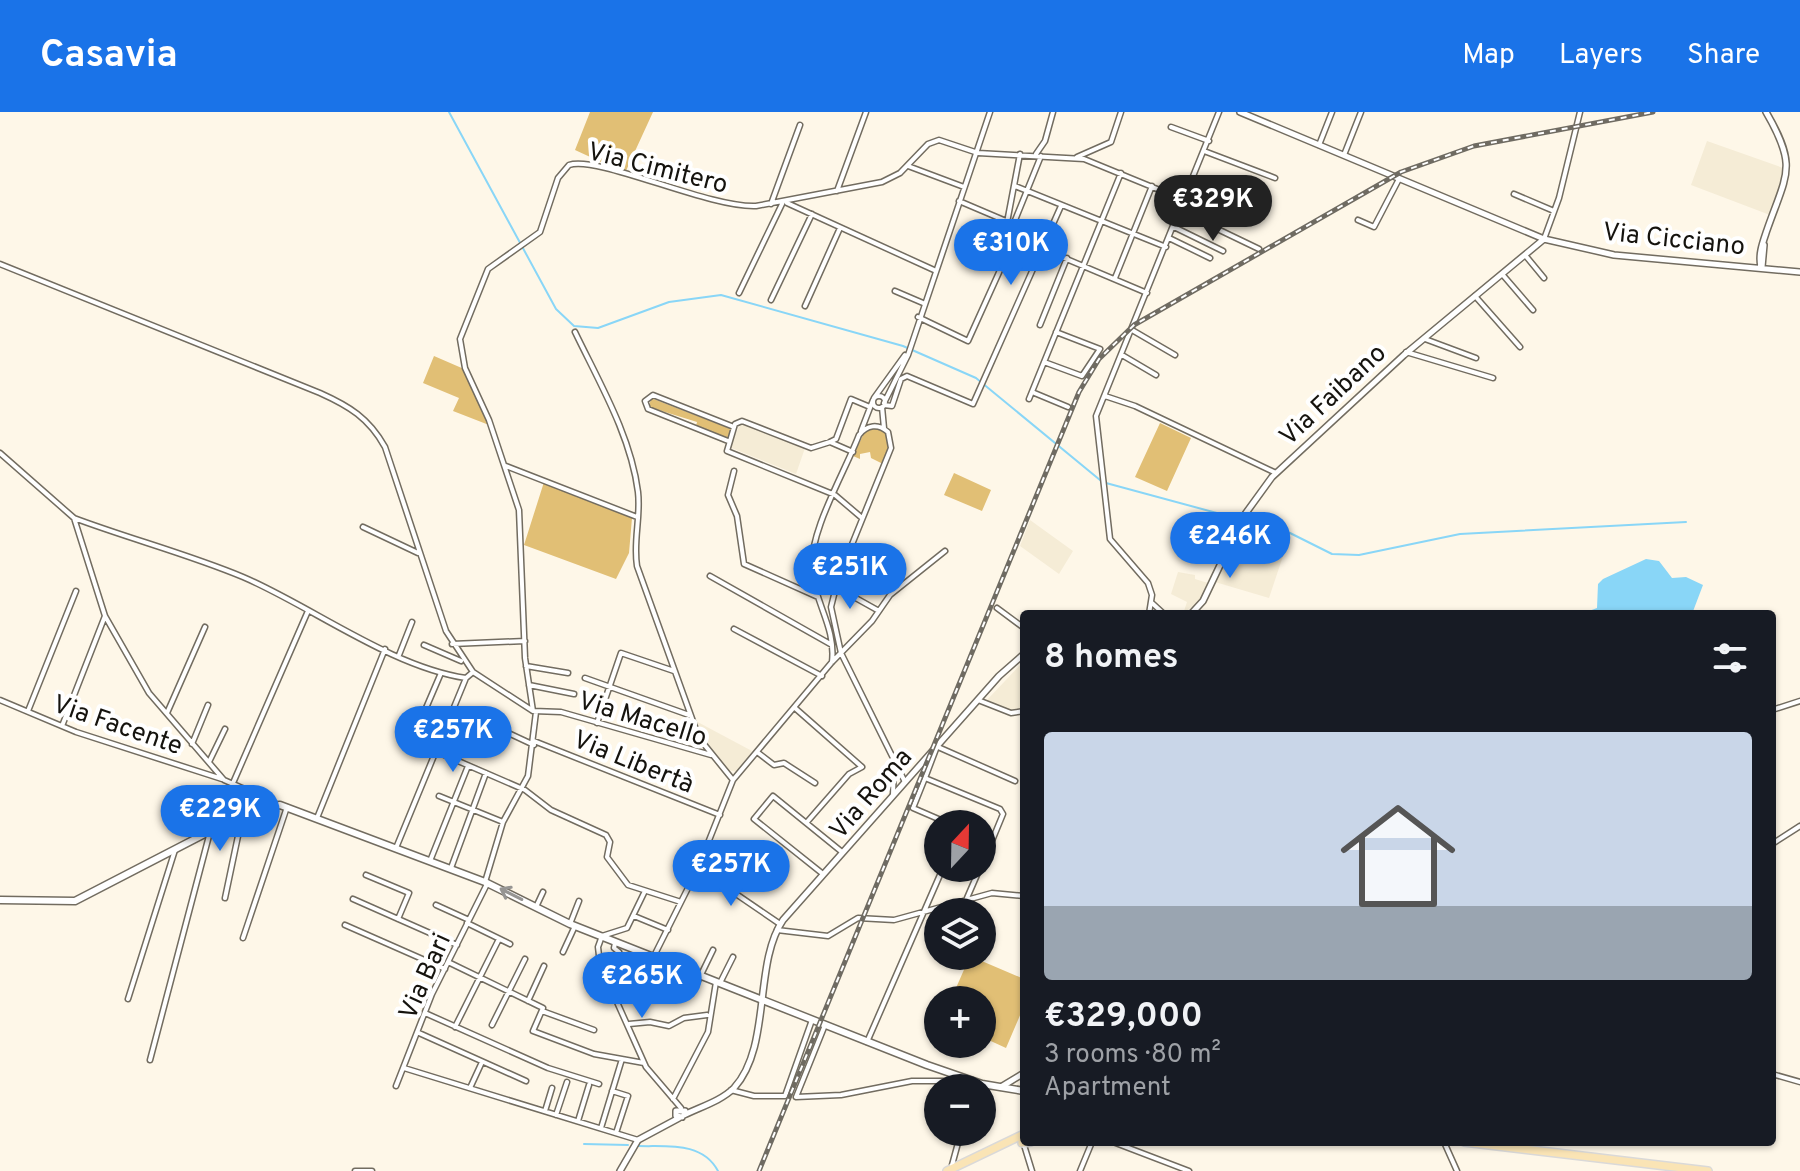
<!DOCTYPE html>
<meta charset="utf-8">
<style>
:root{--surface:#171b24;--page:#242831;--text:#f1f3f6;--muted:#9ea1a6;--accent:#1a73e8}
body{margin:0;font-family:Overpass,sans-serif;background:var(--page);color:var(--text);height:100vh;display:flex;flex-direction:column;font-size:30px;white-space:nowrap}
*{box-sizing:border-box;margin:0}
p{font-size:26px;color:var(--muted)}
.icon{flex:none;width:44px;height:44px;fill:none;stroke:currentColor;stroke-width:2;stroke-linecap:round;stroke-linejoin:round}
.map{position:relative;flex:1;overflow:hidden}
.sheet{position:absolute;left:1020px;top:498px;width:756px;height:536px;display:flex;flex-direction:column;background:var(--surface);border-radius:8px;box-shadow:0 2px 6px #0004}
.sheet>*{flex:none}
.needle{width:52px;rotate:22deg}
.buttons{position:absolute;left:924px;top:698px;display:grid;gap:16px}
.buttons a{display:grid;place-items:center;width:72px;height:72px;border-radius:50%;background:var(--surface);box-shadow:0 2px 6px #0004;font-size:40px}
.price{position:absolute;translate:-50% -68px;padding:0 18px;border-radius:28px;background:var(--accent);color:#fff;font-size:26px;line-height:52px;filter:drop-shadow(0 2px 4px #0008)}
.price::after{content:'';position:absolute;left:50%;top:48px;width:24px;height:18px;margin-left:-12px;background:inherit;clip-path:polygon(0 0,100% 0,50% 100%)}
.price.selected{background:#222;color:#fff}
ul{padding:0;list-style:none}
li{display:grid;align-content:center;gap:16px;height:424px;padding:0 24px}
li span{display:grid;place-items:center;height:248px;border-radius:8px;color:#555}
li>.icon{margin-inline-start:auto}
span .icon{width:144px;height:144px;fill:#fffc;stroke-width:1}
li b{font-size:34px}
h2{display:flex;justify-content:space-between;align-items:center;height:96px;padding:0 24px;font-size:34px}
header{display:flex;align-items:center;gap:48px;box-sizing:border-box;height:112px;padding:0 40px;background:var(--accent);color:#fff}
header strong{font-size:38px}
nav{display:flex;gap:44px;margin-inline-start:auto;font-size:28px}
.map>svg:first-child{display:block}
.built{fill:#f5ecd6}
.green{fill:#e1bf75}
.water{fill:#89d6f7}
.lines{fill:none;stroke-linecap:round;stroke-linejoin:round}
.stream{stroke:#89d6f7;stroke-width:2}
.minor-casing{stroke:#726c60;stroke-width:7}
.tertiary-casing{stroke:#726c60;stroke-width:8}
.secondary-casing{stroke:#726c60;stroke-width:9}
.primary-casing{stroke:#dad9d8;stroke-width:10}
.minor{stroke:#fff;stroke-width:4}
.tertiary{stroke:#fff;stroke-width:5}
.secondary{stroke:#fff;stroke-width:6}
.primary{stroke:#fae4b5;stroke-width:7}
.rail-casing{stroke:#6f6b62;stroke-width:5}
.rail{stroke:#fff;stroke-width:2;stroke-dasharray:6;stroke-linecap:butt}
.oneway{stroke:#969593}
.labels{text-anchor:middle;stroke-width:8;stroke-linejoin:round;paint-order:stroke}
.street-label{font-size:26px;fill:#15130e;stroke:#fff}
</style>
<header>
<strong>Casavia</strong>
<nav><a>Map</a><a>Layers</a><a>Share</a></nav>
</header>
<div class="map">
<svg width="1800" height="1059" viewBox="0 0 1800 1059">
<rect width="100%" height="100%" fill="#fef7e8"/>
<!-- built -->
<path class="built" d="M1707 29 1786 57 1770 103 1691 73Z
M741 311 805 336 796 362 729 335Z
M1030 408 1073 439 1059 462 1020 434Z
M1240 412 1288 429 1269 486 1215 470Z
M1178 460 1195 463V467L1208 471 1202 486 1183 502 1187 490 1171 482Z
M1024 549V597L1008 599 986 589Z
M692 607 752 639 738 660 728 658 711 639Z"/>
<!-- green -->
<path class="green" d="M590 0H653L625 61 575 38Z
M434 244 464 257 489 313 453 299 459 286 423 271Z
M651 286 731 317 727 327 696 314 697 310 649 295Z
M1160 311 1191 326 1167 379 1135 365Z
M878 316 888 322 890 334 883 352 871 346 870 340 860 342V347L853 344 865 319Z
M954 361 991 378 982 399 944 383Z
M544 370 632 406 629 441 616 467 524 433Z
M970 844 1024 867V894L1006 936 982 925V888H958L962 879 956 876Z"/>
<!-- water -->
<path class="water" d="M1646 447 1659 449 1672 466 1686 465 1703 473 1692 502H1581L1597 496 1598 472 1603 467Z"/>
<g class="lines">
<!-- stream -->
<path class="stream" d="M449 0 556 197 574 214 598 216 669 190 721 183 903 234 976 266 1100 368
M1106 371 1239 407
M1245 408 1290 421 1332 442 1359 443 1460 422 1686 410
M584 1032 628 1033
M638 1034C667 1035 702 1029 718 1059"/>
<!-- minor casing -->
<g class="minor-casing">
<path id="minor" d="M1171 15 1209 29
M1319 33 1332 0
M1204 39 1275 66
M1020 42 1005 121 1147 181
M1036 42 1045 29 1053 0
M1344 43 1361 0
M1077 45 1111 30 1121 0
M908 54 964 75
M1015 74 1166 135
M837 79 866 0
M1514 82 1554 99
M959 89 1006 109
M787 91 934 158
M771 92 800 13
M1180 99 1259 137
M1358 108 1374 115 1399 67
M1174 115 1223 139
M1009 123 1041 44
M1169 126 1210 146
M1544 127 1559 86 1580 0
M1525 143 1544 166
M0 152 320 281C349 294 369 306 385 335L446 519 473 560 533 599 561 600 711 643
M1502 162 1533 198
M1115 166 1152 74
M895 179 923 191
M739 181 783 90
M1475 184 1520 235
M771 188 812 102
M805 194 840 116
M918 205 968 229 1015 125
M1040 213 1067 146
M1132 218 1175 243
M575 220C599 270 631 324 638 380 641 405 633 429 637 454L699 626 733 668
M1425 227 1476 246
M1406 240 1493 266
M1122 243 1156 263
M1044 250 1082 264 1100 237 1056 220
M1032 280 1068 295
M1105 284 1135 294 1276 361
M873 290a6 6 0 1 1 12 0a6 6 0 1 1-12 0Z
M874 286 905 243
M1029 287 1121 61
M884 291 908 243 990 0
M884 293 892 294 901 267 907 264 973 292 1061 94
M882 295 884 316
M861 319 873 288
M728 329 648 297 645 289 653 283 734 315
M830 330 836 327 851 287 870 295
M853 340 830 330 811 336 742 309 735 312 727 339 835 383 862 406
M0 341 74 406 105 504 149 581 224 668 265 686
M506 354 637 405
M734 359 728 383 737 404 744 452 818 485
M74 406C130 427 188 442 243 465 311 494 391 555 466 566L473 560
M363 415 418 441
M710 464 832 533
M836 475 879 499
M1152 491 1164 502
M997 496 1024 516
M1149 502 1152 483 1148 471 1110 427 1096 304 1219 0
M734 517 822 564
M452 532 525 529
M424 533 461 549
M399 543 412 510
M832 550C836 516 815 491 812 459 808 421 845 360 859 323 867 313 878 311 888 320L891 336 838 467 831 495 841 541 905 670
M526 554 568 561
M585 566 689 603
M529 573 574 582
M0 588 76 620 222 667
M978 588 1011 601 1024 599
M795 596 862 655 849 662 807 710
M1772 598 1800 589
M28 599 76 479
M533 599 525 546 519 398 489 308 465 256 460 227 488 157 540 120 558 66 569 53C598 43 708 96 756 94L882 70 900 61 928 32 939 28 978 41 1084 47 1184 88
M167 601 205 515
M423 603 441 561
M597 611 621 541 674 559
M62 614 105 504
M504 619 534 633
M534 629 720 703
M192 632 208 593
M938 635 1015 669
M936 637 925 666 1000 697 1003 702 982 753
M435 639 525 678 551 698 606 723 610 730 607 745 628 773 681 790
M757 640 774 653 784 651 815 671
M209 650 225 617
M925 666 913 696 950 712
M733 668 832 550 872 509 890 483 945 439
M233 671 308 499
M893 683 894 652
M439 684 503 710
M263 687H266L267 690H263Z
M317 706 385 537
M1772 732 1800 714
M396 736 466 566
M430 749 468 654
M451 756 486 661
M698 756 780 812
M823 762 754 707 773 684 842 740
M366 763 409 781 398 807
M485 770 503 710 528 664 536 600
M644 781 627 816 602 824 598 835 600 852 646 955 681 996
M225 786 242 705
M967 786 980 756
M353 787 457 833
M436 793 469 808
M536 795 543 780
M634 804 668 818
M467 811 510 832
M570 812 579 789
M345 813 445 857
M777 818 828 824 858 806 894 808 992 781 1024 784
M243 826 287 695
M615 831 614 836 619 840
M563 840 575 814
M654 844 698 756 733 668
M448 850 543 896 533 919 594 942 644 951
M697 871 713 838
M720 871 733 845
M678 877 683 858
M128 887 175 738
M528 889 544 854
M542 899 594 918
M425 901 548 956 599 972
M629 912 650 910 669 914 684 906 707 903
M492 913 525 847
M825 913 796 985 841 983 912 969H966
M455 915 499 827
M419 921 526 969
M867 930 943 756
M150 948 210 720
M404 956 638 1028
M1772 962 1800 970
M396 974 432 882 487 772
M470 976 482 950
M731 978 754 984H785L812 908
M612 979 628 984 616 1021
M673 987 708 920 716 870
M545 999 552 976
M556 1003 567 970
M578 1009 589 973
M601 1016 622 947
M1113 1030 1189 1059
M1444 1030 1457 1059
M1024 1033 1032 1059
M952 1053 961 1020
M355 1059H372
M1080 1059 1092 1030"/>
</g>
<!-- tertiary casing -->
<g class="tertiary-casing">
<path id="tertiary" d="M1240 0 1544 127 1614 143 1800 160
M1761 155C1758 142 1763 130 1767 118 1787 61 1798 55 1766 0
M1762 155 1764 133
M1191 502 1203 489 1243 405 1272 365 1404 243 1544 127
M1001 975 1024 961
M684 1003C700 995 721 989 734 976 772 934 753 852 783 808L999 564 1024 542
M682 1005 676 1004V999H685
M620 1059 638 1028 679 1006"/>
</g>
<!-- secondary casing -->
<g class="secondary-casing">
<path id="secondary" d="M0 788 75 789 255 696 280 693 485 770 570 812 927 953 982 972 1024 979"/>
</g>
<!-- primary casing -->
<g class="primary-casing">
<path id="primary" d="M1022 1023V1031L1031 1030
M1464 1030 1708 1059
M947 1059 1022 1023"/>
</g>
<!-- minor -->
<use href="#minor" class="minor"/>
<!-- tertiary -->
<use href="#tertiary" class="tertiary"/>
<!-- secondary -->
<use href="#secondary" class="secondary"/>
<!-- primary -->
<use href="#primary" class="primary"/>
<!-- rail casing -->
<g class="rail-casing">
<path id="rail" d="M759 1059 1079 280 1099 247 1134 213 1401 60 1474 34 1653 0"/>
</g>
<!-- rail -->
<use href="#rail" class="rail"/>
</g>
<!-- one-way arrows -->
<defs><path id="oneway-shaft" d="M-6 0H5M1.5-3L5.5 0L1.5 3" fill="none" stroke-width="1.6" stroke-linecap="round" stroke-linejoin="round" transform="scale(2)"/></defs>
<use class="oneway" href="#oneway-shaft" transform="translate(511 782) rotate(-153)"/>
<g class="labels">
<!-- street labels -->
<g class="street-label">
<text transform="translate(658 55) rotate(14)" y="9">Via Cimitero</text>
<text transform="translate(1674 126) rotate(6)" y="9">Via Cicciano</text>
<text transform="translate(1332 282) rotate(-43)" y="9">Via Faibano</text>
<text transform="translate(643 606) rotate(17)" y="9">Via Macello</text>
<text transform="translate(118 612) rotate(19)" y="9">Via Facente</text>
<text transform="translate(634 649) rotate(22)" y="9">Via Libertà</text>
<text transform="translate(870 681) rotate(-49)" y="9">Via Roma</text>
<text transform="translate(424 864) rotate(-66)" y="9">Via Bari</text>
</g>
</g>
</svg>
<div class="buttons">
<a><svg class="needle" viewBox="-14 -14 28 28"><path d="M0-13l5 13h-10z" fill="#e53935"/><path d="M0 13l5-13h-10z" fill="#9ea1a6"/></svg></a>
<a><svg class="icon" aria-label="layers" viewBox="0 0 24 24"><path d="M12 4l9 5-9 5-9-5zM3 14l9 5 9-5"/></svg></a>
<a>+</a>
<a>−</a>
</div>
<b class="price selected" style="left:1213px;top:131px">€329K</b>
<b class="price" style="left:1011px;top:175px">€310K</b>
<b class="price" style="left:1230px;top:468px">€246K</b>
<b class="price" style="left:850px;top:499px">€251K</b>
<b class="price" style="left:453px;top:662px">€257K</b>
<b class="price" style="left:220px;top:741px">€229K</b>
<b class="price" style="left:731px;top:796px">€257K</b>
<b class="price" style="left:642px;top:908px">€265K</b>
<section class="sheet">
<h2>8 homes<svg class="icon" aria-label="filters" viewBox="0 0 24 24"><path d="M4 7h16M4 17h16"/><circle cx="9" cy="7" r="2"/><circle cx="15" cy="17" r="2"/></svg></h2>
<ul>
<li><span style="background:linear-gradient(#c9d6e8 70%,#9aa5b1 0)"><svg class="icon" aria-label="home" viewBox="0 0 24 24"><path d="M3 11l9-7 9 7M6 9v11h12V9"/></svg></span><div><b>€329,000</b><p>3 rooms · 80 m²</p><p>Apartment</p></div></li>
</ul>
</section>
</div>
